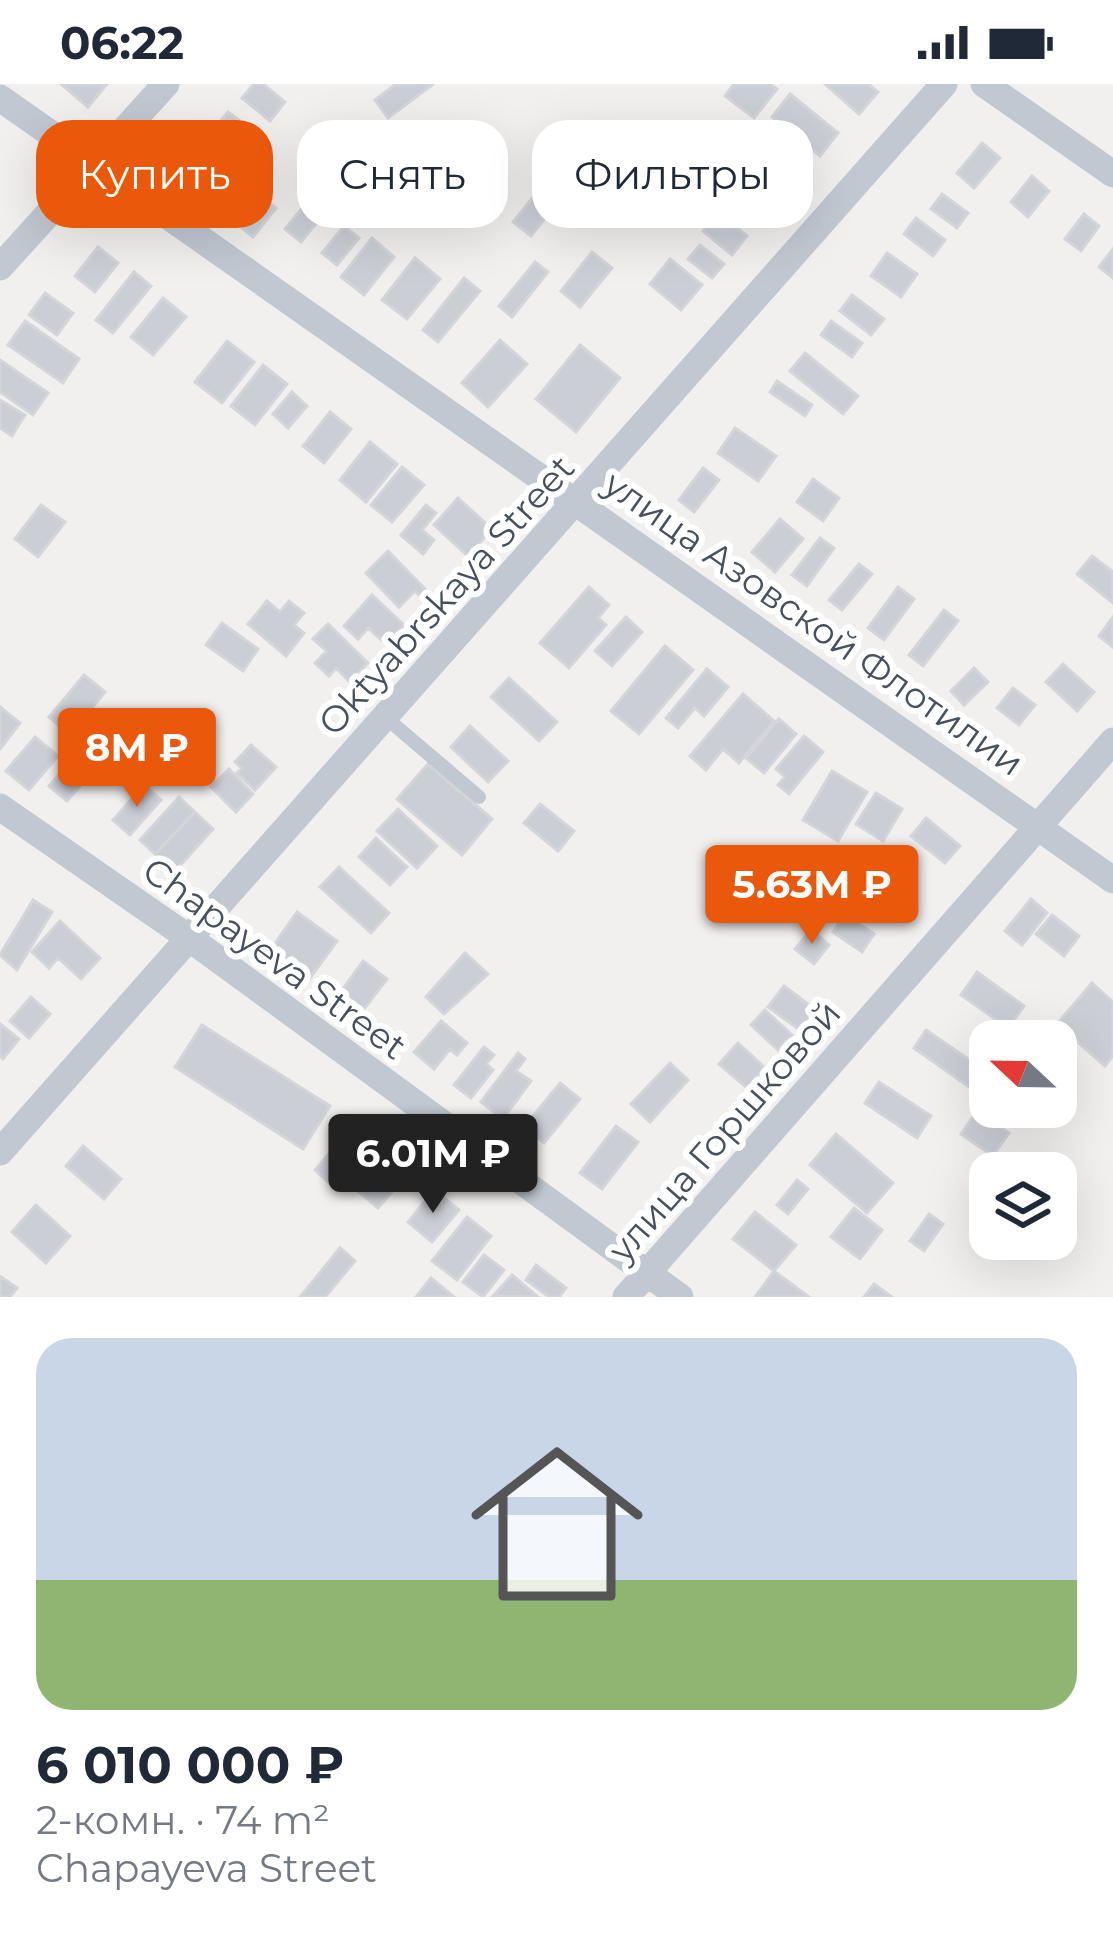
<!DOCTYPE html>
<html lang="ru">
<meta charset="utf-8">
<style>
:root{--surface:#fff;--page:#f6f6f7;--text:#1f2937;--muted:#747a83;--line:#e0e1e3;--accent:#ea580c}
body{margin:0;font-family:Montserrat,sans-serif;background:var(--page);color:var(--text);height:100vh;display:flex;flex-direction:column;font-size:45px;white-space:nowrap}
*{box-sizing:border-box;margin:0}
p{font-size:39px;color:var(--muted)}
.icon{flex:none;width:66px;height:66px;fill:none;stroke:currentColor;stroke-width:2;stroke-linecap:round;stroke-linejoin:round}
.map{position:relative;height:1213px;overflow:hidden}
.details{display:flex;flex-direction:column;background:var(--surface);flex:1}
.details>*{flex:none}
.guide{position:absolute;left:36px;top:36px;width:1041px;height:108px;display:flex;gap:24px}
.needle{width:78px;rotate:292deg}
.controls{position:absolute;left:969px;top:936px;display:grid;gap:24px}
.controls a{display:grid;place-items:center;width:108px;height:108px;border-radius:24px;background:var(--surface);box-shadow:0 12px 48px #0002;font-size:60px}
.price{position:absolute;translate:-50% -102px;padding:0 27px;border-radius:12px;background:var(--accent);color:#fff;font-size:39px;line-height:78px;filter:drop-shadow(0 3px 6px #0008)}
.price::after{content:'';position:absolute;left:50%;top:72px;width:36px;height:27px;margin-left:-18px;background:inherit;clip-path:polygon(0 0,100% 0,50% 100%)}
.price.selected{background:#222;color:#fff}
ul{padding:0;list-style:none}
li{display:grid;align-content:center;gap:24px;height:636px;padding:0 36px}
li+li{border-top:3px solid var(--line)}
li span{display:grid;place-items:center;height:372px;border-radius:36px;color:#555}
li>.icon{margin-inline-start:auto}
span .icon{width:216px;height:216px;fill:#fffc;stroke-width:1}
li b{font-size:51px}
.chip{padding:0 42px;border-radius:36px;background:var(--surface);box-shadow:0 12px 48px #0002;font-size:42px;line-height:108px}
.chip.selected{background:var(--accent);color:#fff}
.status{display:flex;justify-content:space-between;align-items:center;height:84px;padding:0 60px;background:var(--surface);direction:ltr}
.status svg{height:33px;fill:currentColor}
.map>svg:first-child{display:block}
.building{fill:#cbced5;stroke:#d3d5db;stroke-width:3}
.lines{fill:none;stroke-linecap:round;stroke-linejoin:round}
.lane{stroke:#c0c8d1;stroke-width:14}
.street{stroke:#c0c8d1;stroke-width:27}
.labels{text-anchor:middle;stroke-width:12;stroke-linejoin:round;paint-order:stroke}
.street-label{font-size:36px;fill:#47505d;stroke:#fff}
</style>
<div class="status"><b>06:22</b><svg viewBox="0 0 49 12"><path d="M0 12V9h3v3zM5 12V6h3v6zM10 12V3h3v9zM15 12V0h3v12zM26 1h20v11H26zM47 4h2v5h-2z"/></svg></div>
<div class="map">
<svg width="1113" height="1213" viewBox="0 0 1113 1213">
<rect width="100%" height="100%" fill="#f2f0ef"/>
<!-- building -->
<path class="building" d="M61 0H107L88 23Z
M254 0H263L285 18 270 37 242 14Z
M396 0H431L432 1 388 34 375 16Z
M734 0H770L777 5 754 34 725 12Z
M825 0H868L878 8 859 30Z
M790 10 838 49 820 72 772 33Z
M228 28 239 36 199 86 188 77Z
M720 58 749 82 731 106 700 82Z
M982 59 1000 74 974 104 957 89Z
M460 66 476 79 446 117 429 104Z
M245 84 264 100 236 134 217 117Z
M1032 92 1049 107 1028 133 1011 118Z
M942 110 968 129 957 144 931 125Z
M312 112 328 125 301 158 285 145Z
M262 113 276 124 253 153 239 141Z
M533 113 551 127 531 152 513 138Z
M718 128 747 152 732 171 703 147Z
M1084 130 1099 142 1081 167 1065 155Z
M916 134 945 156 933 172 904 150Z
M344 142 359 154 337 181 322 169Z
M372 154 394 173 364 211 341 193Z
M700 161 724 180 712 194 688 175Z
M98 163 118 179 95 208 75 192Z
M1113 165V194L1099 183Z
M592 168 612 184 580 223 561 207Z
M887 169 917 190 901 213 871 192Z
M415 174 440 195 407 235 382 216Z
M670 175 702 201 681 226 650 200Z
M535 178 548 188 512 233 499 222Z
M134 188 151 202 113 249 96 236Z
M464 194 480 207 438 258 423 246Z
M45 209 73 229 57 251 29 231Z
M852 211 884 235 871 251 840 227Z
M163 214 186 233 153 271 131 253Z
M25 237 79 275 63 299 8 261Z
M831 237 862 259 852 273 821 251Z
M500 256 527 280 488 323 462 299Z
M227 257 254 278 222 319 195 298Z
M580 261 620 294 576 348 536 315Z
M805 269 858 312 843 330 790 287Z
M0 276 48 309 33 331 0 308Z
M263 281 287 300 255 341 231 322Z
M777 297 812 321 805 332 770 308Z
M292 308 307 322 288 344 273 330Z
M0 316 25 331 12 352 0 344Z
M330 328 351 345 324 379 303 362Z
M735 344 776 372 758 397 718 369Z
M370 358 397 380 366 418 340 396Z
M402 383 424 401 392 438 371 421Z
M703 384 719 396 694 428 679 416Z
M813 395 839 414 823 437 797 418Z
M458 414 492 445 468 472 434 441Z
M41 421 65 438 38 473 15 455Z
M426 421 436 429 422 446 434 456 423 470 401 451Z
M780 435 803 455 775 488 752 468Z
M820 454 834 464 807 502 792 491Z
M388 467 429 509 423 515 415 507 399 523 366 489Z
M1092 472 1113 488V519L1077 490Z
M859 480 872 490 842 526 829 516Z
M589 503 609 521 598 534 606 541 569 584 540 559Z
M898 503 914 515 884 556 868 544Z
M372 511 404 541 387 561 368 544 358 555 344 542Z
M267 517 280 528 289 517 304 529 294 541 304 549 286 572 248 540Z
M944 526 958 537 923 582 909 571Z
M626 533 642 548 612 582 595 567Z
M1113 533V563L1099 552Z
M222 539 258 565 243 587 206 561Z
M328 540 368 579 350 598 336 584 329 592 315 579 327 567 313 555Z
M665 562 693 586 639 650 611 627Z
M1063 580 1094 608 1077 627 1046 598Z
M974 584 988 598 964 621 951 607Z
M707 585 728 603 704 632 695 624 678 644 666 634Z
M84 591 105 608 70 651 49 633Z
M509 594 557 638 539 657 491 613Z
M1013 604 1035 621 1019 641 997 624Z
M743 610 774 637 739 679 723 665 706 686 690 672Z
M0 623 20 639 0 665Z
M141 627 162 643 156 652 168 661 144 694 111 669Z
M779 635 796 650 764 689 746 674Z
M470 642 508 677 488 698 451 663Z
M804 652 823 668 789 710 778 701 785 693 776 685Z
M35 653 58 672 29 706 6 687Z
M85 661 102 677 67 717 49 702Z
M251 661 276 683 255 706 237 689 242 684 235 678Z
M428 680 492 735 462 771 397 715Z
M229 685 253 710 236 728 211 703Z
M832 687 867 708 838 757 803 736Z
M144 701 161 716 130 751 113 736Z
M876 709 902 725 883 757 856 740Z
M179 713 195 728 155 770 140 756Z
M540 720 574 747 558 767 524 739Z
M398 725 437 762 417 784 377 747Z
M195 728 213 745 174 788 155 770Z
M926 734 960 762 945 779 911 752Z
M376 754 407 783 390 801 359 773Z
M339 783 389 829 371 849 320 803Z
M1031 815 1047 829 1022 861 1005 847Z
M33 816 52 828 17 886 0 871Z
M297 828 337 857 308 897 277 874 282 868 273 862Z
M845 830 874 850 862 868 833 848Z
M1052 831 1079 852 1064 872 1036 850Z
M60 837 100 874 81 895 58 874 49 884 32 868Z
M811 846 829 861 814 880 795 865Z
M465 869 488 890 444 930 426 913Z
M363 877 387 895 361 929 338 912Z
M977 888 1024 922 1008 944 961 911Z
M1092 899 1113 918V972L1105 982 1057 940Z
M784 902 816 926 800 946 768 923Z
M31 913 50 930 29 954 10 937Z
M765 926 792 951 778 966 751 941Z
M441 937 467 959 457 971 450 965 434 985 414 968Z
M0 940 19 955 3 975 0 972Z
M202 941 330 1022 303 1065 175 983Z
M926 946 990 990 986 1015 914 964Z
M738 959 765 984 747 1004 719 980Z
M484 963 494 971 486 980 493 986 471 1014 454 1001Z
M518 969 525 975 516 987 531 997 503 1035 481 1018Z
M670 979 688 996 650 1038 631 1020Z
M879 998 931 1032 917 1054 865 1019Z
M560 999 580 1015 544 1059 524 1043Z
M977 1027 1009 1049 993 1072 961 1050Z
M616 1042 638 1058 602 1105 580 1089Z
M350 1045 371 1063 335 1104 315 1086Z
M836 1050 893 1099 867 1129 810 1081Z
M83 1062 121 1095 104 1115 66 1082Z
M385 1076 405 1093 378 1124 358 1107Z
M797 1096 808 1105 788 1130 777 1121Z
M434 1106 459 1126 432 1158 408 1138Z
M36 1121 70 1152 46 1179 12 1148Z
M854 1124 882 1146 860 1175 831 1153Z
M755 1128 796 1161 774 1187 733 1155Z
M929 1130 943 1140 924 1167 910 1157Z
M467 1133 491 1152 457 1196 432 1177Z
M340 1164 355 1177 325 1213H300Z
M484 1171 504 1186 483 1213 463 1198Z
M536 1181 566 1204 559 1213H549L526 1196Z
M774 1187 809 1213H755Z
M512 1191 538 1213 493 1212Z
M0 1192 17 1204 10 1213H0Z
M431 1194 454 1213H416Z
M874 1200 892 1213H864Z"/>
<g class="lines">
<!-- lane -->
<path class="lane" d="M385 633 479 713"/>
<!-- street -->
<path class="street" d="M984 0 1113 90
M0 14 1113 796
M0 183 166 0
M0 723 189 854 680 1213
M0 1068 944 0
M626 1213 1113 657"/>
</g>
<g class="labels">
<!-- street labels -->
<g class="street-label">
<text transform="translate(446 511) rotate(-48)" y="13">Oktyabrskaya Street</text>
<text transform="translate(814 539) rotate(35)" y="13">улица Азовской Флотилии</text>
<text transform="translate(275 874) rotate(36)" y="13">Chapayeva Street</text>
<text transform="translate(724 1047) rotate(-49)" y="13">улица Горшковой</text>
</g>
</g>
</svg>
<div class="controls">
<a><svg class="needle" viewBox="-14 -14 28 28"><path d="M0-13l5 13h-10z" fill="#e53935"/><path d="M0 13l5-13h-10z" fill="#747a83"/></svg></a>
<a><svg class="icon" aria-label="layers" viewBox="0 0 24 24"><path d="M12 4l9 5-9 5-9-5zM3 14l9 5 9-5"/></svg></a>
</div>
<b class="price" style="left:137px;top:726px">8M ₽</b>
<b class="price" style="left:812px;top:863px">5.63M ₽</b>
<b class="price selected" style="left:433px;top:1132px">6.01M ₽</b>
<div class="guide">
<a class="chip selected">Купить</a>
<a class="chip">Снять</a>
<a class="chip">Фильтры</a>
</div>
</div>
<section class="details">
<ul>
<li><span style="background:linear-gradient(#c9d6e8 65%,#8fb573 0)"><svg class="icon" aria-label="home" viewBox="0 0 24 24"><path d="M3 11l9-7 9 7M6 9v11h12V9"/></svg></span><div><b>6 010 000 ₽</b><p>2-комн. · 74 m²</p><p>Chapayeva Street</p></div></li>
</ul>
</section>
